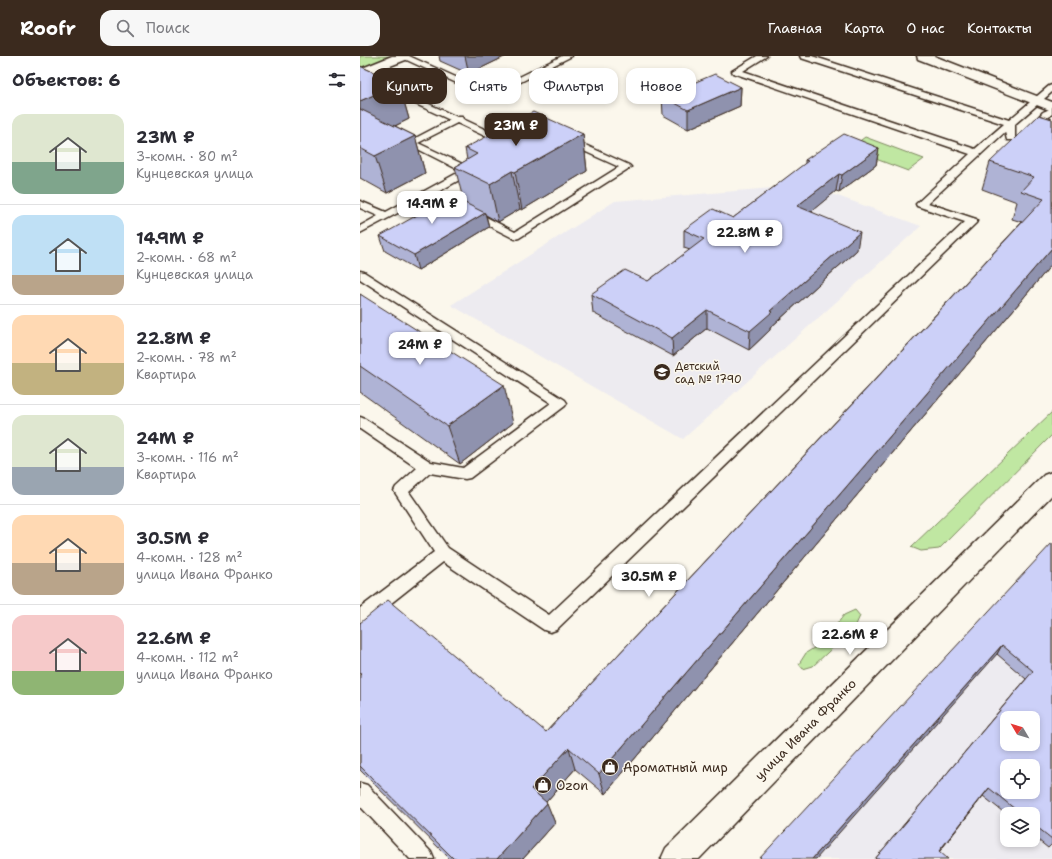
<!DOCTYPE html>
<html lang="ru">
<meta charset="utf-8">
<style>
:root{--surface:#fff;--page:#f7f7f7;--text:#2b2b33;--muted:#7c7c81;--line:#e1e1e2;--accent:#3b2a1e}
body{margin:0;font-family:"Shantell Sans",sans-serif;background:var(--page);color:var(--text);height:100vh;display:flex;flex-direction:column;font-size:15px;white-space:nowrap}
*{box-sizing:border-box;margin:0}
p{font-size:13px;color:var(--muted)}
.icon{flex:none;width:22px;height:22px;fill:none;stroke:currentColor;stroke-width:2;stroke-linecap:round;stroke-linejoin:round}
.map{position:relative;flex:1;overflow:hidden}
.sheet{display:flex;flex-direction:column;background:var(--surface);width:360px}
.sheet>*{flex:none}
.top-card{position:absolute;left:12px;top:12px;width:380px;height:36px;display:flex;gap:8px}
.needle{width:26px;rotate:308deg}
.tools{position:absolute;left:640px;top:655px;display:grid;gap:8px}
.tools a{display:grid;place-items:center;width:40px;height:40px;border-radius:8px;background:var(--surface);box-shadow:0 2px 6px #0003;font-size:20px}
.price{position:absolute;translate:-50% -34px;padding:0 9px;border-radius:8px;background:#fff;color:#222;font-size:13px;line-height:26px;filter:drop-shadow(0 1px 2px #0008)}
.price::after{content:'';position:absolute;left:50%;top:24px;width:12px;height:9px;margin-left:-6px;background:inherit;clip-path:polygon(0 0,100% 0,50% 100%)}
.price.selected{background:var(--accent);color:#fff}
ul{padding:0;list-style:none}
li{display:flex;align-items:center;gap:12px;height:100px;padding:0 12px}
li+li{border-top:1px solid var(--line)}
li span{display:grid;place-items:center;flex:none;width:112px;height:80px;border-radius:12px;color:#555}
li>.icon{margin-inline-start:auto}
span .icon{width:48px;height:48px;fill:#fffc;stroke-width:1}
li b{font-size:17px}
h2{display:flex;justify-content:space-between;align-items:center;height:48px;padding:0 12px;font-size:17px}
.tag{padding:0 14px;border-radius:12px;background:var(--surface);box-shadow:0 2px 6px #0003;font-size:14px;line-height:36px}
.tag.selected{background:var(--accent);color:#fff}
header{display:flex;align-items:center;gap:24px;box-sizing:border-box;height:56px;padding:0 20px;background:var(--accent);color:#fff}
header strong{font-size:19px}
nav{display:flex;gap:22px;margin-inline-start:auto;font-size:14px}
.search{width:280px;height:36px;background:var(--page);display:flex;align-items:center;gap:10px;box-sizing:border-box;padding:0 14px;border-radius:12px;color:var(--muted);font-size:15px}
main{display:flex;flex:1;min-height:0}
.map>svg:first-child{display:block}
.built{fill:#edebf0;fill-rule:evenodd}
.green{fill:#c0e7a2;stroke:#7e8860}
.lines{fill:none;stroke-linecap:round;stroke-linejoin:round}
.lane-casing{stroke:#3b2a1e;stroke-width:3}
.street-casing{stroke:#3b2a1e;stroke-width:3}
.secondary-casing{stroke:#3b2a1e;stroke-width:3}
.lane{fill:#fbf7ec;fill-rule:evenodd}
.street{fill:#fbf7ec;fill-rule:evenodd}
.secondary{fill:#fbf7ec;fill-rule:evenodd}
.wall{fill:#afb3d5;stroke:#3b2a1e}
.shaded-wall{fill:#8f92ae;stroke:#3b2a1e}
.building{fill:#ccd0f8;stroke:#3b2a1e;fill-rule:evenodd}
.labels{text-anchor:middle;stroke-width:3;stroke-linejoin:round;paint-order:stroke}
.poi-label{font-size:11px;fill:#3b2a1e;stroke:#fbf7ec;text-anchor:start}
.near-street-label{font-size:13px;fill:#3b2a1e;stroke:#fbf7ec}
.near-poi-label{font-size:13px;fill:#3b2a1e;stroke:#fbf7ec;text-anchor:start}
</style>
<header>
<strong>Roofr</strong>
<div class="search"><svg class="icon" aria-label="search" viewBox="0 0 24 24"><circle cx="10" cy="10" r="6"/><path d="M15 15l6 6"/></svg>Поиск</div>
<nav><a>Главная</a><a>Карта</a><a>О нас</a><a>Контакты</a></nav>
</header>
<main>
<section class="sheet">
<h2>Объектов: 6<svg class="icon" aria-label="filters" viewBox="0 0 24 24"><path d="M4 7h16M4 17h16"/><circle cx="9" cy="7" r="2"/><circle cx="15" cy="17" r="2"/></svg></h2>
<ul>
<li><span style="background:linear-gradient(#dfe7d0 60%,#7fa58c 0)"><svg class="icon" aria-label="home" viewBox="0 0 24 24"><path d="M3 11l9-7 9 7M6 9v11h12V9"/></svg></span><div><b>23M ₽</b><p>3-комн. · 80 m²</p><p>Кунцевская улица</p></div></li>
<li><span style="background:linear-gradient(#bfe0f5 75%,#b9a48a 0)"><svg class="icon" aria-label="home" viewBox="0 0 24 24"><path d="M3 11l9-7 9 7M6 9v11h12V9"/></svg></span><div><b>14.9M ₽</b><p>2-комн. · 68 m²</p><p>Кунцевская улица</p></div></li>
<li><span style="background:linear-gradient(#ffd9b3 60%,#c2b280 0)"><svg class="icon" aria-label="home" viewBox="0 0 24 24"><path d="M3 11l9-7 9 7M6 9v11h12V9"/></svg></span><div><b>22.8M ₽</b><p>2-комн. · 78 m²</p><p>Квартира</p></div></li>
<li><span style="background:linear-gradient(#dfe7d0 65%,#9aa5b1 0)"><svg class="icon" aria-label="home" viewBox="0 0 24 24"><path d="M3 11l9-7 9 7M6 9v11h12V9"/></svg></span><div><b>24M ₽</b><p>3-комн. · 116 m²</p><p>Квартира</p></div></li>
<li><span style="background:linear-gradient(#ffd9b3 60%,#b9a48a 0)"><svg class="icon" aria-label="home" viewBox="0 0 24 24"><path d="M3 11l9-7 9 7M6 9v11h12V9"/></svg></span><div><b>30.5M ₽</b><p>4-комн. · 128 m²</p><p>улица Ивана Франко</p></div></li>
<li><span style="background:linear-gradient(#f6c9c9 70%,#8fb573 0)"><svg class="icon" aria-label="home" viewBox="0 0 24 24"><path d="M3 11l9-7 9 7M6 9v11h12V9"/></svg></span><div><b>22.6M ₽</b><p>4-комн. · 112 m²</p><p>улица Ивана Франко</p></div></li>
</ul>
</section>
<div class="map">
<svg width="692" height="803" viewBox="0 0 692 803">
<rect width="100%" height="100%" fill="#fbf7ec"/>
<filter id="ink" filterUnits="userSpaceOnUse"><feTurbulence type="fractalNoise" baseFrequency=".025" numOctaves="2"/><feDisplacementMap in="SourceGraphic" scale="8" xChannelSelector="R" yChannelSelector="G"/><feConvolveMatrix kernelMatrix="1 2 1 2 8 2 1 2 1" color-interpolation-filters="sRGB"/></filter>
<g filter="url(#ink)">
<!-- built -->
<path class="built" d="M447 129 561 170 323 383 91 249 255 145Z
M692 491V803H404ZM647 662H673V688H647ZM647 710H673V736H647ZM647 758H673V784H647Z"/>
<!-- green -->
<path class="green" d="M0 0H30L0 13Z
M505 81 564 103 548 115 489 93Z
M692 356V379L579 493 561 495 551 491Z
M495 554 500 560 495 571 453 610 443 613 439 608 446 597 463 586 484 559Z"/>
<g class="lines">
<!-- lane casing -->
<g class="lane-casing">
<path id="lane" d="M38 0H49L129 36 202 0H212L129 42Z
M397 0H407L383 15 615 93 644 68 441 2 440 0H452L649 64 689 30 692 29V36L655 68V82L653 84H647L645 76 568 147 616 163 617 165 616 167 196 574 190 576 184 574 83 506 6 567 0 569V552L74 496 34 435 36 431 57 412 0 373V361L5 363 71 406 103 412 191 347 0 223V215L4 216 205 344 207 347 205 350 110 422 105 423 70 417 49 436 88 492 189 559 605 166 557 150 556 148 610 98 373 17 372 15Z
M0 16 97 61H102L103 63 150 85 152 87 150 89H144L97 67 58 87 109 111 114 109 117 110 119 112 117 114 78 136 155 176 259 111 204 86 202 84 204 82H210L269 109 271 111 159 182 155 183 70 140 0 177V170L18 160 0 152V145L26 156 101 115 46 87 90 64 0 22Z
M692 52V58L682 68 692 72V78L673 71 671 69 683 56Z
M0 727 7 729 71 796 74 803H50L0 750Z"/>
</g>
<!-- street casing -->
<g class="street-casing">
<path id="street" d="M32 0H49L48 3 0 22V13Z
M557 0H574L692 46V55L558 3Z"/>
</g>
<!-- secondary casing -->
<g class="secondary-casing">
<path id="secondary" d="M692 416V439L339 803H301L306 792 684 419Z"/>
</g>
<!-- lane -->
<use href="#lane" class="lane"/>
<!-- street -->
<use href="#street" class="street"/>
<!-- secondary -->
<use href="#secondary" class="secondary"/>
</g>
<!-- wall -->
<path class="wall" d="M79 0H146L109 18 80 5Z
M0 10 39 28 49 63 35 70 55 80 65 117 27 137 0 122Z
M381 31 380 50 328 73 303 59 302 40Z
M692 63V208L245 738 215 713 186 746 195 767 163 803H90L0 714V567L186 676 662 166 652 163 657 146 622 133 630 106Z
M223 78 227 115 162 154 160 153 138 166 126 159 129 171 58 214 25 195 20 180 104 147 95 111 107 104 105 92Z
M519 92 516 109 479 136 476 135 451 155 497 194 410 272V274L389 294 347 272 313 300 233 257 231 238 288 225 330 194 324 192V174L373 162 445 108V104Z
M0 238 153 367 100 408 0 336Z
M692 487V788L688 792 673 780V758H647V759L623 740 580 795 515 803 666 623 637 598Z"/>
<!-- shaded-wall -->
<path class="shaded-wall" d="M105 0H146L109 18Z
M39 28 49 63 4 85 0 73V45Z
M381 31 380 50 328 73V54Z
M223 78 227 115 162 154 155 116Z
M55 80 65 117 27 137 15 100Z
M519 92 516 109 479 136 482 119Z
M152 115 160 153 138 166 130 128Z
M479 118 476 135 436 168 437 150Z
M125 157 129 171 58 214 54 199Z
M500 176 497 194 410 272V274L389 294 390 275 410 255Z
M692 192V208L245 738 239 718Z
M347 254V272L313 300 312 282Z
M144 329 153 367 100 408 87 370Z
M642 589 637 598 456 803H452Z
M209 692 215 713 180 753 171 733Z
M629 732 623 740 574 802 579 795Z
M187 747 195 767 163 803H137Z"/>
<!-- building -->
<path class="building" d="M0 10 39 28 0 45Z
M355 18 381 31 328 54 302 40Z
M0 53 55 80 15 100 0 92Z
M173 56 223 78 155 116 152 115 130 128 95 111 117 98 105 92Z
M679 59 692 63V192L239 718 209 692 171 733 187 747 137 803H94L0 710V619L1 618H0V567L28 544 186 676 684 143 661 135 674 121 630 106Z
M484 78 519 92 482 119 479 118 437 150 500 176 410 255 412 256 390 275 347 254 312 282 231 238 265 214 288 225 344 183 324 174 353 153 373 162 448 105 445 104Z
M91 140 125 157 54 199 20 180Z
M0 238 144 329 87 370 0 310Z
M692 487V783L673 768V758H661L629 732 579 795 588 803H515L673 615 642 589 452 803H399ZM647 662H673V688H647ZM647 710H673V736H647Z"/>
</g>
<!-- icons -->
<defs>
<g id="school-disc" transform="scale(0.9)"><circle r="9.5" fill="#3b2a1e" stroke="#fbf7ec"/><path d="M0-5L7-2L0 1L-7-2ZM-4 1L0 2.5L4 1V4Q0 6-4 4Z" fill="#fff"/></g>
<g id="shop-disc" transform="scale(0.9)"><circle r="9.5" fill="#3b2a1e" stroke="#fbf7ec"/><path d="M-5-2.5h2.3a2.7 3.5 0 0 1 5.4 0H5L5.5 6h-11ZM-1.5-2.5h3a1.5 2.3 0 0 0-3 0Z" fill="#fff"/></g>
</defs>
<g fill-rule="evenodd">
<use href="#school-disc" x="302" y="316"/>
<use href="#shop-disc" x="250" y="711"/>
<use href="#shop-disc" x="183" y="729"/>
</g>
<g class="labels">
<!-- poi labels -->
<g class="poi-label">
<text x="315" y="314">Детский<tspan x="315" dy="13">сад № 1790</tspan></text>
</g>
<!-- near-street labels -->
<g class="near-street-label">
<text transform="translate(445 673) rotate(-45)" y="5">улица Ивана Франко</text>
</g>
<!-- near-poi labels -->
<g class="near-poi-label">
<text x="263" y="716">Ароматный мир</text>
<text x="196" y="734">Ozon</text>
</g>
</g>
</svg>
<div class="tools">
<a><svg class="needle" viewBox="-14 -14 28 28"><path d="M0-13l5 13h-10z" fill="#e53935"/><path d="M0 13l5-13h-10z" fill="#7c7c81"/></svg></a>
<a><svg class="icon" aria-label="locate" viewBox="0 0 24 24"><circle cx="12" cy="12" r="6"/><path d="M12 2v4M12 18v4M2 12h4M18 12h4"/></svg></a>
<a><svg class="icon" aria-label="layers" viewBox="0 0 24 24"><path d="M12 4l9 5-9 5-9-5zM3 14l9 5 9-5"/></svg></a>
</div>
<b class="price selected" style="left:156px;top:91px">23M ₽</b>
<b class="price" style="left:72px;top:169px">14.9M ₽</b>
<b class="price" style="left:385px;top:198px">22.8M ₽</b>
<b class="price" style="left:60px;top:310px">24M ₽</b>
<b class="price" style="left:289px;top:542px">30.5M ₽</b>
<b class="price" style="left:490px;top:600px">22.6M ₽</b>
<div class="top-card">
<a class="tag selected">Купить</a>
<a class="tag">Снять</a>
<a class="tag">Фильтры</a>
<a class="tag">Новое</a>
</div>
</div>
</main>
